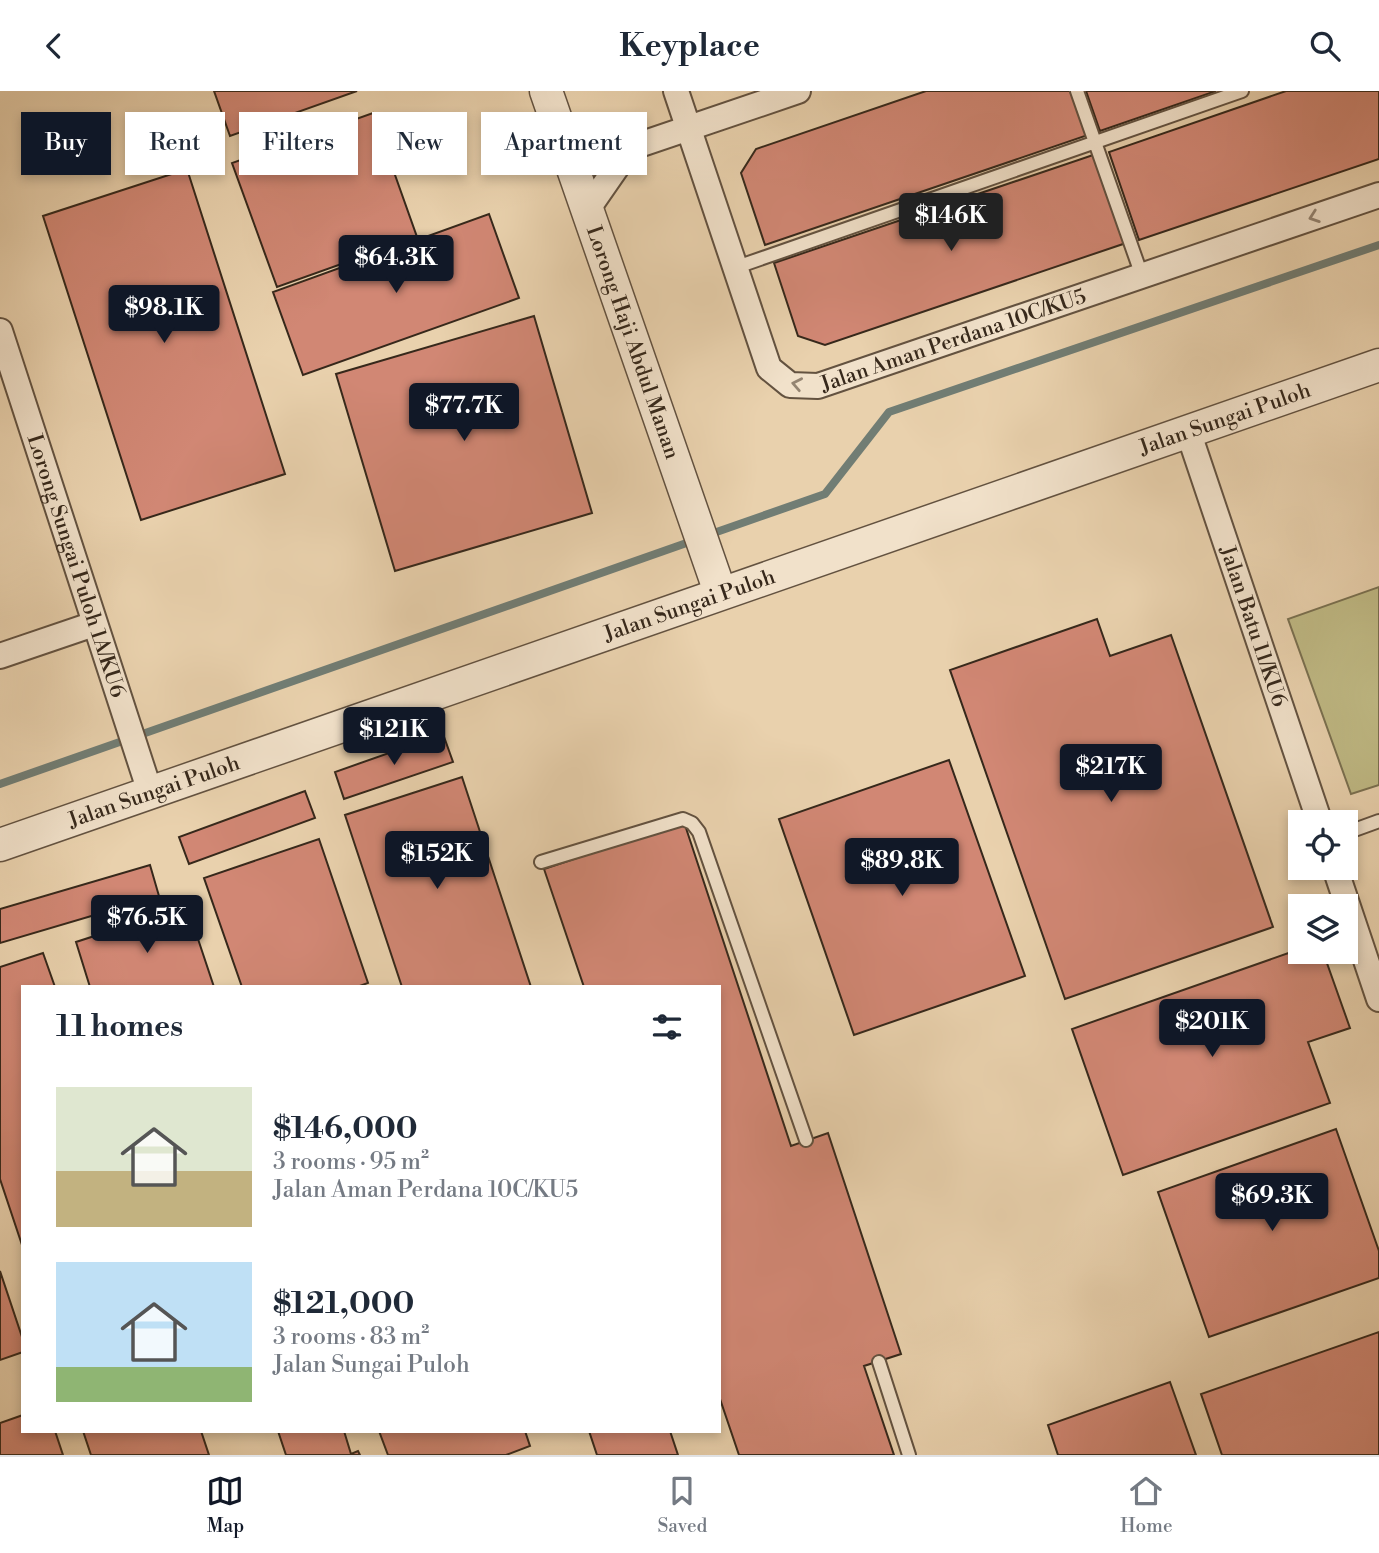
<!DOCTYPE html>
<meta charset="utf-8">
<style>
:root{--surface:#fff;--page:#f2f2f3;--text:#1f2937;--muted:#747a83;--line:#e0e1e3;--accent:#111827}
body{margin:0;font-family:"Libre Bodoni",serif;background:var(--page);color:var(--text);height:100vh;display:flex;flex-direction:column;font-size:26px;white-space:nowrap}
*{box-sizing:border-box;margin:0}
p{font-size:23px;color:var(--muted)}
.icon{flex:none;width:38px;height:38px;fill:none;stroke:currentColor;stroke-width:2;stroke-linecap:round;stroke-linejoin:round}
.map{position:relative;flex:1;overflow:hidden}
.sheet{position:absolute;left:21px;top:894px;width:700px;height:448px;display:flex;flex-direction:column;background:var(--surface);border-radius:0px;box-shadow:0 4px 10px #0003}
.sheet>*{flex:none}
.top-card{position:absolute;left:21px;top:21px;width:700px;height:63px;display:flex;gap:14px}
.buttons{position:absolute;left:1288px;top:719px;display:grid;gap:14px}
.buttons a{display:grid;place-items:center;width:70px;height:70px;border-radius:0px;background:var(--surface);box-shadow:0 4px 10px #0003;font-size:35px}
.price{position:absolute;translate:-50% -60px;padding:0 16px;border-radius:7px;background:var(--accent);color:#fff;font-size:23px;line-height:46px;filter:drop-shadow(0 2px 4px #0008)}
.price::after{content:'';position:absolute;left:50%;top:42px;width:21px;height:16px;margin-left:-10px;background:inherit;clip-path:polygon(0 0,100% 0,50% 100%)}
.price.current{background:#222;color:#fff}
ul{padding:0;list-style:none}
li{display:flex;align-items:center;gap:21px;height:175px;padding:0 35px}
li span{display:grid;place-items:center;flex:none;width:196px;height:140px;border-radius:0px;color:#555}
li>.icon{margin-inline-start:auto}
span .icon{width:84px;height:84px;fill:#fffc;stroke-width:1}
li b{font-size:30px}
h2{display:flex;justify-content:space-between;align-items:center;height:84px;padding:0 35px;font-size:30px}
.pill{padding:0 24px;border-radius:0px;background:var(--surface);box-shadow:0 4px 10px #0003;font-size:24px;line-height:63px}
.pill.current{background:var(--accent);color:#fff}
header{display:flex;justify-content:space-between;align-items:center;height:91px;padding:0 35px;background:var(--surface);font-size:32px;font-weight:700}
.dock{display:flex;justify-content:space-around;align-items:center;height:98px;border-top:2px solid var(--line);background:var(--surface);font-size:19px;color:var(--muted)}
.dock a{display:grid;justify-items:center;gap:4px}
.dock .current{color:var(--accent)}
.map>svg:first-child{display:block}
.green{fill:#bfb984;stroke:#7a7050;stroke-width:2}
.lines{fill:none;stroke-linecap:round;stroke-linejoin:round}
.stream{stroke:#717d74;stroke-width:8}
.building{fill:#d18774;stroke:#36281b;stroke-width:2}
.service-casing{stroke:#635240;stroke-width:16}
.minor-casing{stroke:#635240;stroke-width:28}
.tertiary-casing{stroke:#635240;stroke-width:35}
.service{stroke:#f1e1ca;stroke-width:12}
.minor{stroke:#f1e1ca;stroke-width:24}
.tertiary{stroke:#f1e1ca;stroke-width:32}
.oneway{stroke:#948472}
.labels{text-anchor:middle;stroke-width:5;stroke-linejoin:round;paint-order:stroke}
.street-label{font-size:21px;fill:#36281b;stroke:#f1e1ca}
</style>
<header><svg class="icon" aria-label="back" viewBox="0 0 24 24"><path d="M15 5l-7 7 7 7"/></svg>Keyplace<svg class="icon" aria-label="search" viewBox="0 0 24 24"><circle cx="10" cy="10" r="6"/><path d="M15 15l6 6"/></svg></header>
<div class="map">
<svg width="1379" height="1364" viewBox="0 0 1379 1364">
<rect width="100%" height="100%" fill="#e9d1ad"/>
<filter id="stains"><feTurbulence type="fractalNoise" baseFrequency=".00286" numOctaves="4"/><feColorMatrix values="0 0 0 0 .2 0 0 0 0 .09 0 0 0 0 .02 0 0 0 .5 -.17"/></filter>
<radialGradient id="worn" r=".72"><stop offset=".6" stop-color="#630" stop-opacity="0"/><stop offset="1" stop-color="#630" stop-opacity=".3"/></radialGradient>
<!-- green -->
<path class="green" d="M1379 496V694L1351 703 1288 528Z"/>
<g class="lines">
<!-- stream -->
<path class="stream" d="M708 444 825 403 889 321 1379 154
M0 693 695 449"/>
</g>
<!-- building -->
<path class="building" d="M214 0H357L230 45Z
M926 0H1073L1088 44 765 154 741 82 756 58Z
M1086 0H1216L1100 40Z
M1286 0H1379V68L1139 149 1109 61Z
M373 22 417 146 277 196 232 72Z
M1096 63 1126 152 825 254 798 245 774 172Z
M187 78 285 383 141 429 43 125Z
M489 123 519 207 303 284 273 201Z
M534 225 592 422 395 480 336 283Z
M1097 528 1110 565 1171 544 1273 836 1065 908 950 579Z
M443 643 453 671 344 708 335 681Z
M949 669 1025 885 854 944 779 728Z
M462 686 531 896H402L345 724Z
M305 700 315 727 189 773 179 746Z
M684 731 791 1055 828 1042 901 1263 864 1275 894 1364H739L719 1305V896H584L544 778Z
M319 748 368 892 357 896H242L204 787Z
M150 774 159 805 0 852V818Z
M187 815 214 896H90L76 851Z
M1300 858V861H1323L1350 937 1308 951 1330 1012 1123 1084 1072 938Z
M43 862 55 896H23V1157L0 1088V876Z
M1336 1038 1379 1160V1187L1209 1246 1158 1101Z
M0 1180 23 1249V1261L0 1269Z
M1379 1241V1364H1222L1201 1303Z
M1170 1291 1196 1364H1058L1048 1334Z
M23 1324V1340H55L63 1364H0V1332Z
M83 1340H201L209 1364H91Z
M278 1340H344L351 1363 358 1360 360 1364H286Z
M379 1340H525L530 1355 506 1364H388Z
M589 1340H670L678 1364H597Z"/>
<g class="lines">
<!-- service casing -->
<g class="service-casing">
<path id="service" d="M1077 0 1142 185
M734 177 1242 0
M1346 742 1379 730
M541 771 683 728 692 732 699 741 806 1049
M879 1271 909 1364"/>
</g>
<!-- minor casing -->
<g class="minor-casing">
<g id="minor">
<path id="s1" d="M676 0 769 277 790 294 818 295 1379 104"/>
<path d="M564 53 630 57 798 0"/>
<path d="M587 119 630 57"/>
<path id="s2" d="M0 240 150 701"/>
<path id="s3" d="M1188 340 1320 732"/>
<path d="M0 565 94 533"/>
<path d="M1335 777 1379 908"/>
</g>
</g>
<!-- tertiary casing -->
<g class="tertiary-casing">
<g id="tertiary">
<path id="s4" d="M546 0 720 501"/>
<path id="s5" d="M0 754 1379 274"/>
</g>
</g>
<!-- service -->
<use href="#service" class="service"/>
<!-- minor -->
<use href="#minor" class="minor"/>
<!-- tertiary -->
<use href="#tertiary" class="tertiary"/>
</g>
<!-- one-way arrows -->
<defs><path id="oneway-chevron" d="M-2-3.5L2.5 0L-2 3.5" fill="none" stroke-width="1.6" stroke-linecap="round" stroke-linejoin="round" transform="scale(1.75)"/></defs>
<g class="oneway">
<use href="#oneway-chevron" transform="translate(1314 126) rotate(161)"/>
<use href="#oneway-chevron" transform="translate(797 293) rotate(-169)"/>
</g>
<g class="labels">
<!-- street labels -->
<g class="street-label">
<text dy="7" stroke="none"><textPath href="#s1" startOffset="490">Jalan Aman Perdana 10C/KU5</textPath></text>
<text dy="7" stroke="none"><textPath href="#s4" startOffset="266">Lorong Haji Abdul Manan</textPath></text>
<text dy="7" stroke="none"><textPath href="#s5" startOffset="1297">Jalan Sungai Puloh</textPath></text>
<text dy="7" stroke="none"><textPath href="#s2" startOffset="247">Lorong Sungai Puloh 1A/KU6</textPath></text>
<text dy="7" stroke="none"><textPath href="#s5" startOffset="730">Jalan Sungai Puloh</textPath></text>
<text dy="7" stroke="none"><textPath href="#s3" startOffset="206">Jalan Batu 11/KU6</textPath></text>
<text dy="7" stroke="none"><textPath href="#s5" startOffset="163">Jalan Sungai Puloh</textPath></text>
</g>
</g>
<rect width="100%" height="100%" filter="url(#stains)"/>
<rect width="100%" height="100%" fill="url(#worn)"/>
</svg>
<div class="buttons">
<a><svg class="icon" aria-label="locate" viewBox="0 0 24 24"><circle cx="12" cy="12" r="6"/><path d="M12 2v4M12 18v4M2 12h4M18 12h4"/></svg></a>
<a><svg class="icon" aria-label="layers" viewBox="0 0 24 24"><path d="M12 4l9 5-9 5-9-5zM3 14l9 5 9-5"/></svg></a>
</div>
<b class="price current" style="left:951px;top:162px">$146K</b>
<b class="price" style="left:396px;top:204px">$64.3K</b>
<b class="price" style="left:164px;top:254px">$98.1K</b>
<b class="price" style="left:464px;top:352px">$77.7K</b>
<b class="price" style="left:394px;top:676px">$121K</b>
<b class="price" style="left:1111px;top:713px">$217K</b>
<b class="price" style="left:437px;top:800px">$152K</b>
<b class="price" style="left:902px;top:807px">$89.8K</b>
<b class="price" style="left:147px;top:864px">$76.5K</b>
<b class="price" style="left:1212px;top:968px">$201K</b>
<b class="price" style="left:1272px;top:1142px">$69.3K</b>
<div class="top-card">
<a class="pill current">Buy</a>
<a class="pill">Rent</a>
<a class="pill">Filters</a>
<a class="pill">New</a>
<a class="pill">Apartment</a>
</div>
<section class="sheet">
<h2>11 homes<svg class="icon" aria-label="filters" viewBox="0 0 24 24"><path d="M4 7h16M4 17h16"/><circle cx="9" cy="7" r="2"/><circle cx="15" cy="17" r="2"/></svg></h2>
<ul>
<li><span style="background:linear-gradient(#dfe7d0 60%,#c2b280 0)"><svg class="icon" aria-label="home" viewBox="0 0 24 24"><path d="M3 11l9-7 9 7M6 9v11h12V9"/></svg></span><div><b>$146,000</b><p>3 rooms · 95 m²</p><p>Jalan Aman Perdana 10C/KU5</p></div></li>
<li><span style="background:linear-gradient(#bfe0f5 75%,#8fb573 0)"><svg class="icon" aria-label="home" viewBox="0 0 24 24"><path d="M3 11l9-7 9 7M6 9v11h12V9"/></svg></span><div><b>$121,000</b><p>3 rooms · 83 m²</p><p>Jalan Sungai Puloh</p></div></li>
</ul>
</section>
</div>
<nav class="dock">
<a class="current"><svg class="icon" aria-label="map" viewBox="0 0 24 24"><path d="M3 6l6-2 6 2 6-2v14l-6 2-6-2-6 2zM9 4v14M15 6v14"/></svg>Map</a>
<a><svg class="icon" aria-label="saved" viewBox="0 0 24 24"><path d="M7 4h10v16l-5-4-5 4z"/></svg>Saved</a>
<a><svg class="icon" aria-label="home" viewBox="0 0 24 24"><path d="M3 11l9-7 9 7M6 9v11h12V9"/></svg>Home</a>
</nav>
